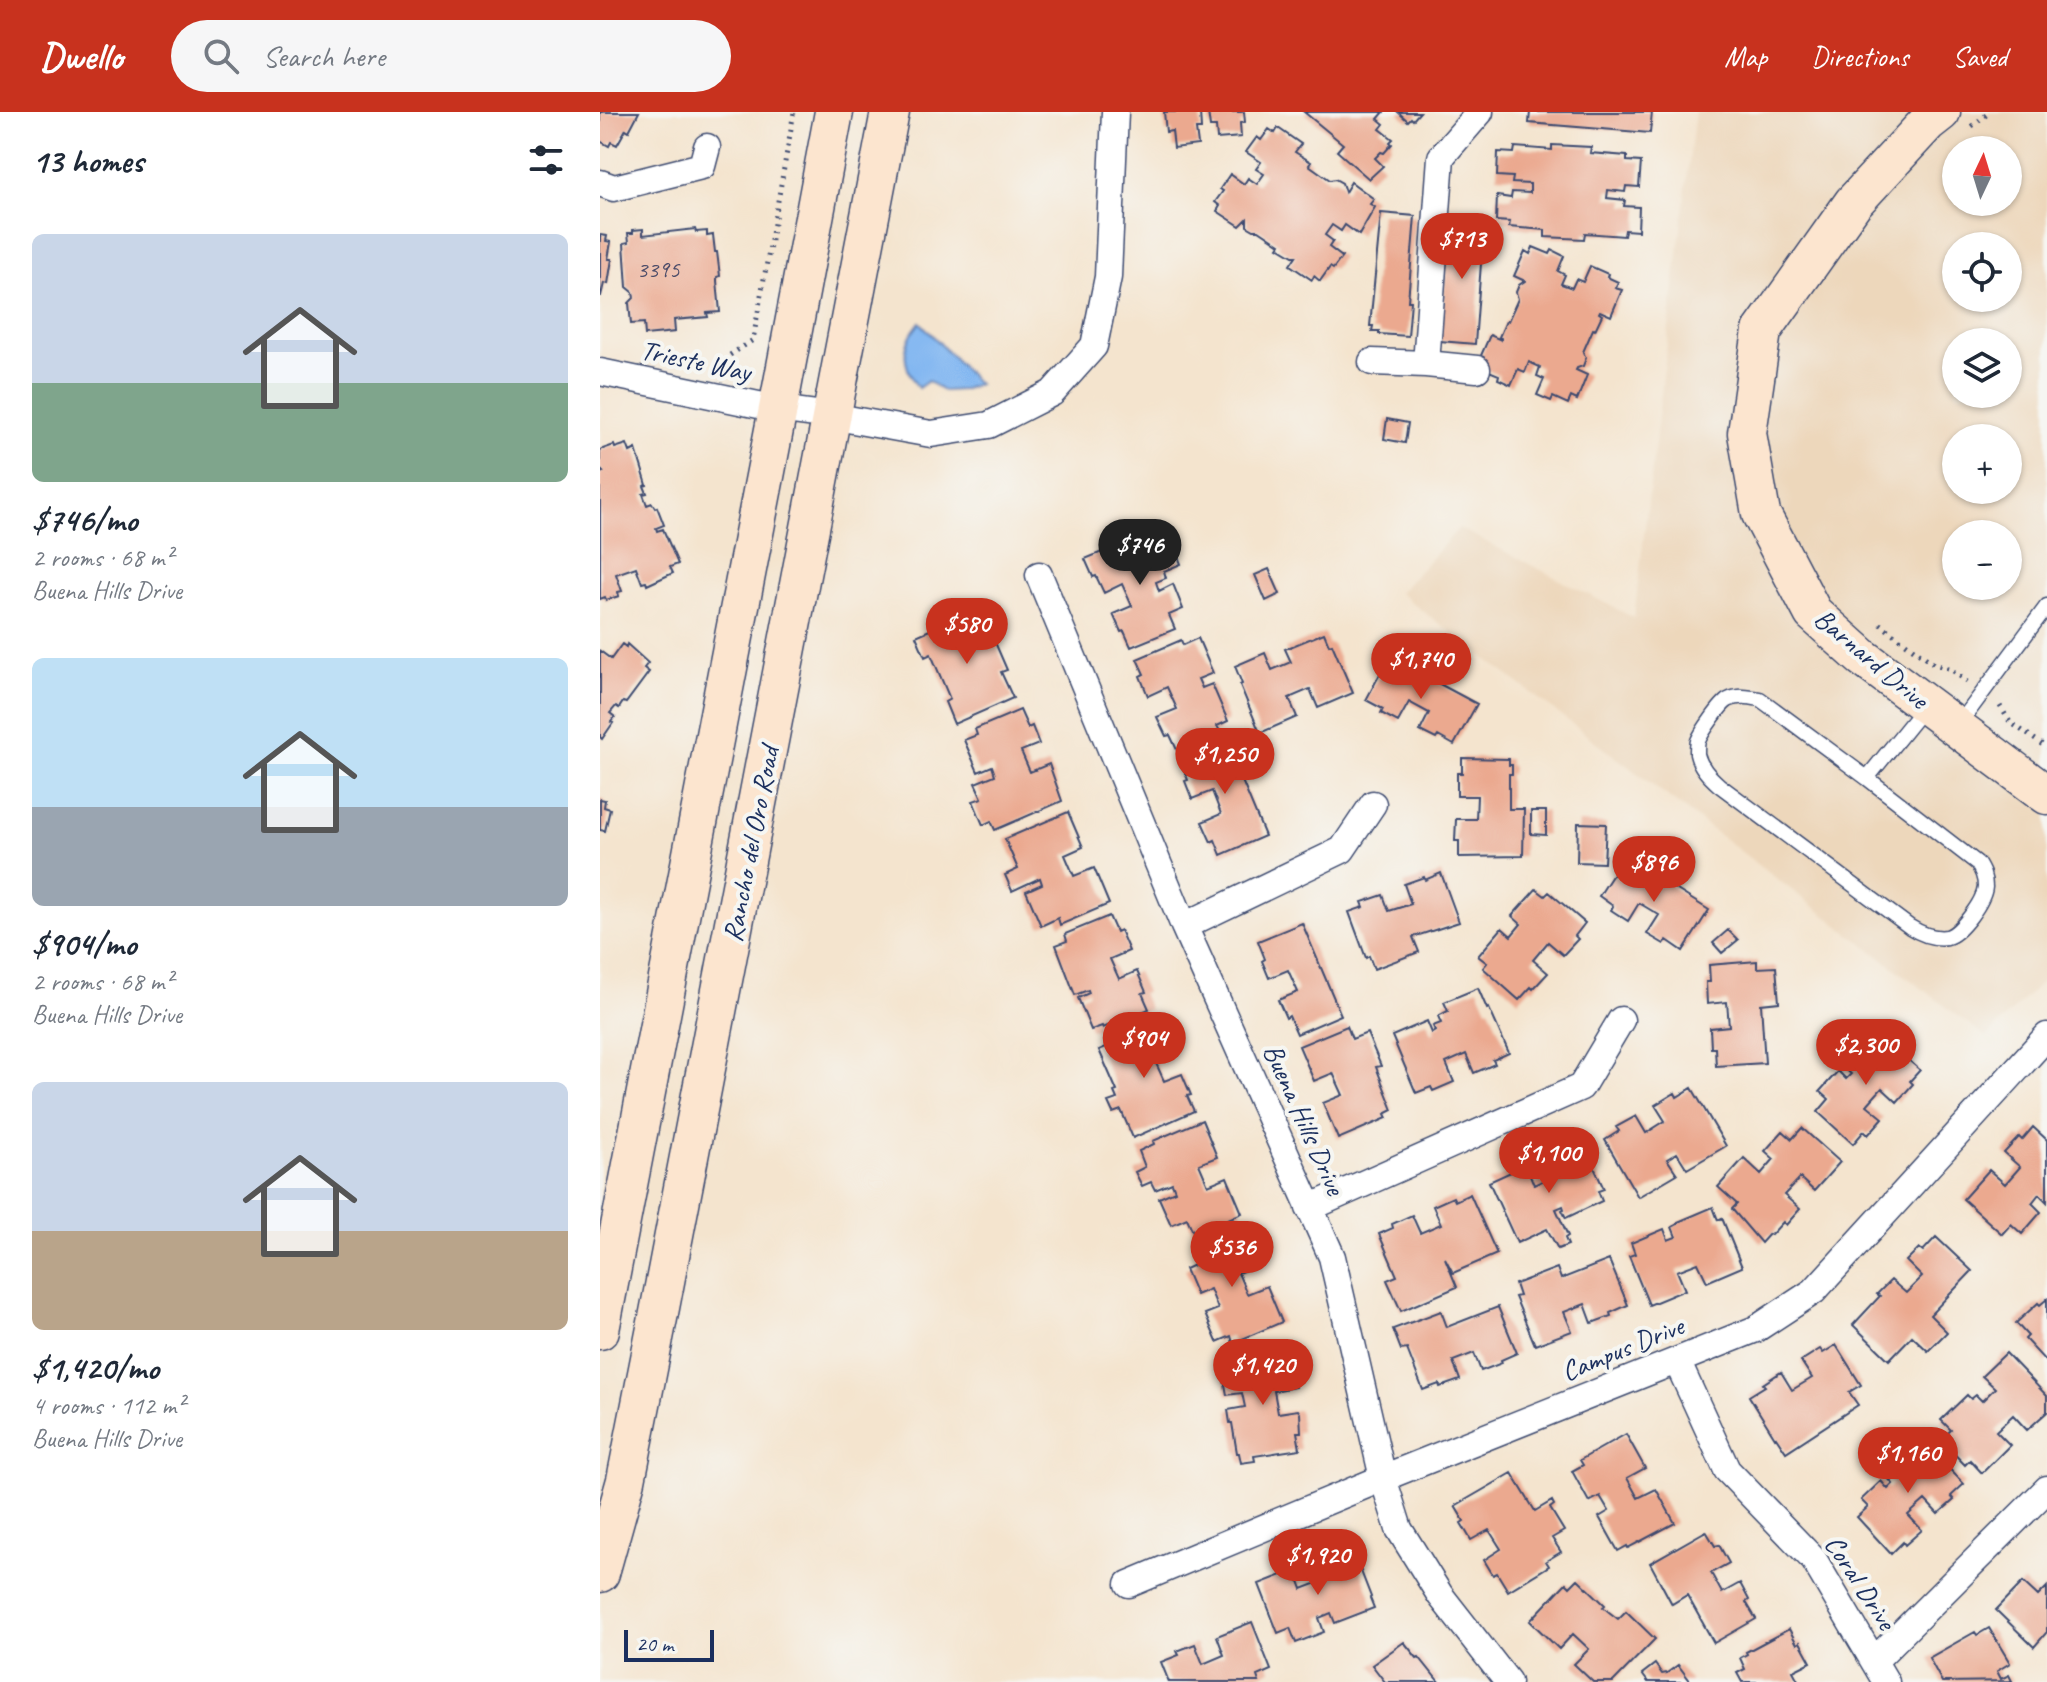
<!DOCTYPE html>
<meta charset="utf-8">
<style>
:root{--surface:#fff;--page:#f6f6f7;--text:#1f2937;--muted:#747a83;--accent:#c8321e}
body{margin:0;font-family:Caveat,sans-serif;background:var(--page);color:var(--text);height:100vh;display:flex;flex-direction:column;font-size:30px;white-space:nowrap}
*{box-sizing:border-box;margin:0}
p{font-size:26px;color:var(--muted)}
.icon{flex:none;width:44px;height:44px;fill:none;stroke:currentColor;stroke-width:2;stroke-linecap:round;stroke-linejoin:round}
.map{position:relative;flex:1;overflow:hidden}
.sheet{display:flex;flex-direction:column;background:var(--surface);width:600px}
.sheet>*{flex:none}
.needle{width:52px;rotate:4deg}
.fabs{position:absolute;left:1342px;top:24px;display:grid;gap:16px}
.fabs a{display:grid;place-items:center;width:80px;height:80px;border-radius:50%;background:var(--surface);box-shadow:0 2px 6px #0004;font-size:40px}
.scale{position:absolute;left:24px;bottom:20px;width:90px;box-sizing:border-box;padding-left:8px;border:4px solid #1b2f5e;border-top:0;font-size:22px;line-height:28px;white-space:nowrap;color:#1b2f5e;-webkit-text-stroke:6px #f6f6f2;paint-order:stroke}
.price{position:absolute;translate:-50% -68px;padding:0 18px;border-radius:28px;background:var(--accent);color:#fff;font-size:26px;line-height:52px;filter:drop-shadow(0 2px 4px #0008)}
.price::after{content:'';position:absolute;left:50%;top:48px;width:24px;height:18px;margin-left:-12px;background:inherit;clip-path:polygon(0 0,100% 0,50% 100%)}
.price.selected{background:#222;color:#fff}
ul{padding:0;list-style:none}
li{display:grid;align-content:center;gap:16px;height:424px;padding:0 32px}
li span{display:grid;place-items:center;height:248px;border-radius:12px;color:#555}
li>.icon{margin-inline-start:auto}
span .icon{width:144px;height:144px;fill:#fffc;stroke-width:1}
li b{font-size:34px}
h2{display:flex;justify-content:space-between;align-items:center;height:96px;padding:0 32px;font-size:34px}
header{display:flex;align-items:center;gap:48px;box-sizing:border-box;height:112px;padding:0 40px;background:var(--accent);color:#fff}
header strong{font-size:38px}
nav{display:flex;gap:44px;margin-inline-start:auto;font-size:28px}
.search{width:560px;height:72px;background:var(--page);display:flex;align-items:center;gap:20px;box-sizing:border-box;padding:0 28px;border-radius:44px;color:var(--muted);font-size:30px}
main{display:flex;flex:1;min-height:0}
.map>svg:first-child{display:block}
.built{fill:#edd7bb;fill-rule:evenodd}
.water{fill:#83b7f1;stroke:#4f73a8;stroke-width:2}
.building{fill:#eba98f}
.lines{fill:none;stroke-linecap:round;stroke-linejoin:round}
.lane-casing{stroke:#3c4a6f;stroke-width:17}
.street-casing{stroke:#3c4a6f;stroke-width:29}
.secondary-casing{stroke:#3c4a6f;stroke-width:41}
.path{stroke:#3c4a6f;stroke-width:5;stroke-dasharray:2 6;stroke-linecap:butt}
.lane{stroke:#fff;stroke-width:14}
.street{stroke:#fff;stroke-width:26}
.secondary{stroke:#fce5cf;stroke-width:38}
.labels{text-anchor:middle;stroke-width:8;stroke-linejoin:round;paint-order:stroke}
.number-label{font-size:24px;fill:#4f4e6a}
.street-label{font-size:28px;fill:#1b2f5e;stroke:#f6f6f2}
</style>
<header>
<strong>Dwello</strong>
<div class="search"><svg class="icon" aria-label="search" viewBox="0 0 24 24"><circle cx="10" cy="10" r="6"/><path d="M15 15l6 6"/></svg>Search here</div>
<nav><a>Map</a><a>Directions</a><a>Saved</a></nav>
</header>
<main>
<section class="sheet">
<h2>13 homes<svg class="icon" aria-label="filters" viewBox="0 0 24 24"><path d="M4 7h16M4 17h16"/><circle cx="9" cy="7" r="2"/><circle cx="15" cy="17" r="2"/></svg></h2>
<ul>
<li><span style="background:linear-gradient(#c9d6e8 60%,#7fa58c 0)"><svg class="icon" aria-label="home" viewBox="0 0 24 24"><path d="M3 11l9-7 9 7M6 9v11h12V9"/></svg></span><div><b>$746/mo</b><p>2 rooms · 68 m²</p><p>Buena Hills Drive</p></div></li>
<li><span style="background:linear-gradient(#bfe0f5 60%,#9aa5b1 0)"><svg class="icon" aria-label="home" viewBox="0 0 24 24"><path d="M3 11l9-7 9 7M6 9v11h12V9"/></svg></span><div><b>$904/mo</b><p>2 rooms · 68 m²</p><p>Buena Hills Drive</p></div></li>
<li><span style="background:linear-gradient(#c9d6e8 60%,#b9a48a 0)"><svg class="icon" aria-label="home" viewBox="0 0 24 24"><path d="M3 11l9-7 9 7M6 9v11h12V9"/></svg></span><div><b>$1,420/mo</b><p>4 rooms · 112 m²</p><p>Buena Hills Drive</p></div></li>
</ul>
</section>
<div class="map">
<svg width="1447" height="1570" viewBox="0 0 1447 1570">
<rect width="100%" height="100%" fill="#f6f6f2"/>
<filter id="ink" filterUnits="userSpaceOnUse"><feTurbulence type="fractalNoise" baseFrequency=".0125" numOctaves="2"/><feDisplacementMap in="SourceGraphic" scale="16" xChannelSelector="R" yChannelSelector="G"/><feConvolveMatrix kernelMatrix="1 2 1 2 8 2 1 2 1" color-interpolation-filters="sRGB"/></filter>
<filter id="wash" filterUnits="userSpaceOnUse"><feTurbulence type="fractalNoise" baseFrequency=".006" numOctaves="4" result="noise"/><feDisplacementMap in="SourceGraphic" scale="32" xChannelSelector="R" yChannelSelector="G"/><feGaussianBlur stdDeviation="1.8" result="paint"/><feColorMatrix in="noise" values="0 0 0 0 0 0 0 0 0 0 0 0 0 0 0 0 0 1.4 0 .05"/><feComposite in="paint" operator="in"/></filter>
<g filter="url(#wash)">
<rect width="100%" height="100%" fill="#f4e4ce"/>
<!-- built -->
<path class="built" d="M1095 0H1447V865L1386 925 799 481 859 416 1034 506ZM1356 38H1408V90H1356ZM1356 134H1408V186H1356ZM1356 230H1408V282H1356ZM1356 326H1408V378H1356ZM1356 422H1408V474H1356Z"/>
<!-- water -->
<path class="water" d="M320 210 378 272 361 278 343 279 328 269 318 276C301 252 301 233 320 210Z"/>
<g id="blocks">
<!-- building -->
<path class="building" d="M0 0H39L29 19 26 17 17 33 11 30 9 34 0 29Z
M564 0H600L601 17H596L598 33 574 36 572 19 566 20Z
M608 0H644L645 10 640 11 641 25 617 27 616 15H610Z
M704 0H784L778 7 784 12 780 17 793 27 790 30 792 32 784 41 781 40 775 46 783 54 769 67 737 39 743 32Z
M798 0H820L813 8 811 6 808 9Z
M930 0H1052L1050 21 929 11Z
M678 16 701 32 695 40 711 50 709 53 730 68 735 67 742 71 745 80 751 70 774 87 770 92 775 95 759 123 745 113 741 119 732 113 725 123 733 129 729 135 742 145 733 157 730 155 720 169 714 164 712 168 690 153 696 144H693L678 135 680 132 659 118H654L647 114V107L640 114 617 99 620 94 615 90 623 79 620 77 630 62 644 72 648 66 657 72 664 62 656 57 661 50 646 40 657 25 661 28 669 17 675 21Z
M952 33 991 35 990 41 1027 44V49L1041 50 1039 75 1026 74 1025 80 1008 78 1007 86 1025 88 1024 94 1039 95 1038 119 1025 118 1024 124 985 121 984 127 945 125V118L909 115 910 110 896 109 897 84 911 86 912 80 930 81V72L912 71 913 65 897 64 898 40 914 41 915 35 952 38Z
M781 101 815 104 808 189H811L808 224 779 222V219H772L773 214H770Z
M847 108 884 111 875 232 840 229 847 144H845Z
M43 117V123L95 117 96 120 107 119V124L113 123 115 140H117L120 164 117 165V169L120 200 107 201 108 205 74 208 75 220 45 223 44 211 31 212 29 191 34 186 33 180 27 175 24 131 29 130 28 121H33V118Z
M0 123 7 124 6 129 11 130 8 147H12L8 172 4 171 1 184H0Z
M933 135 950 142 952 138 964 144 958 159 965 163 961 172 972 176 976 167 983 170 990 154 1008 162 1007 165 1018 170 1015 176 1022 178 1011 204 1000 199 999 201 1002 203 995 218 993 217 983 240 986 246 983 254 977 256 976 258 987 263 977 288 971 285 968 292 953 285 951 289 937 283 944 267 937 264 940 255 929 250 925 260 918 257 911 273 898 267 899 263 884 257 879 248 890 223 901 228V226L899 225 906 209H908L918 187 916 180 919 173 925 169 914 164 925 139 930 142Z
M787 307 808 311 805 331 784 327Z
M27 332 30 340 36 337 47 373 44 374 47 381 43 382 47 393 52 391 55 396 57 395 64 413 56 416 57 419 63 417 78 452 70 455 73 461 47 473 46 470 42 471 36 455 16 462 22 479 18 480 19 484 6 488 5 485 0 487V361L3 360 0 357V338L14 333 15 336Z
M536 426 541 440 571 427 581 452 564 459 566 466 556 470 559 479 573 472 583 497 569 503 575 517 531 535 524 519 521 520 513 502 532 494 522 472 504 481 496 464 493 465 485 447Z
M669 457 680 482 666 489 655 463Z
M375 498 386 523 391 521 407 558 401 560 413 586 354 612 345 590 350 587 331 542 325 545 316 524Z
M724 521 729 533 732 532 753 581 718 596 710 577 689 586 697 605 660 621 640 573 642 572 635 554 665 541 672 558 691 550 685 537Z
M598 526 613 561 598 567 602 576 612 572 628 609 617 614 620 619 577 638 570 623 566 624 557 605 577 597 567 575 548 584 540 564 544 562 537 547 581 528 583 533Z
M22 532 26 535 27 532 48 551 44 556 49 560 26 591 23 590 19 596 16 594 10 601 15 605 11 610 13 611 2 627 0 625V539L11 547Z
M789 545 877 592 854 633 838 624 836 627 820 619 829 601 809 590 798 610 781 601 783 597 766 588Z
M420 598 428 616 432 614 439 632 421 639 430 660 449 652 462 689 395 718 391 709 383 713 373 689 382 686 375 671 395 663 392 654 378 660 364 628 377 623 375 617Z
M639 630 650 659 640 664 665 724 621 743 615 728 611 730 602 710 621 702 612 679 592 687 585 669 588 668 581 651 626 633 627 635Z
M862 646 909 647V653H912V662H909V697H924L923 744 859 745V729H855L856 707H876L877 684H857V661H862Z
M0 687 5 688 4 695 10 697 5 719 0 718Z
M931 699H946V723L931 722Z
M468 700 483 735 465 743 474 764 494 756 509 792 460 813 458 806 441 814 426 779 442 772 440 766 412 779 405 763 418 757 405 727Z
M978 711 1006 712 1004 751 977 750Z
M1024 745 1109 798 1083 839 1067 828 1064 832 1047 822 1059 803 1039 791 1028 809 1011 798 1013 794 999 784Z
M841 761 859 810 813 825 819 840 774 857 769 844 766 846 749 800 764 795 762 790 783 783 789 799 811 792 804 772 824 765 825 768Z
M936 777 945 784 949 780 985 811 975 824 978 827 963 843 948 830 933 848 948 861 933 877 931 875 919 888 883 856 887 851 878 844 902 816 911 824 921 812 912 804Z
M509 804 516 820 520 818 529 839 510 847 519 867 537 859 546 880 542 881 549 897 503 916 502 914 491 918 478 886 489 881 488 878 475 883 456 833 467 829 465 822Z
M702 811 741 903 697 922 689 904 686 906 678 888 698 880 688 858 669 866 662 849 665 847 658 829Z
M1128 818 1138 828 1122 841 1113 831Z
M1157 849V856L1176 855 1179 890 1161 892 1165 951 1116 954 1115 936H1111L1110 916 1129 914 1127 890 1107 892 1106 870H1110L1109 853Z
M878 876 887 897 889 896 909 941 893 948 895 952 874 961 866 942 846 951 854 970 833 979 831 975 816 981 792 924 827 909 832 921 835 919 833 914 841 911 838 904 848 899 844 890Z
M553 907 560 922 564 920 573 942 555 949 564 969 582 962 591 983 587 984 594 999 533 1026 521 998 513 1001 508 990 517 987 514 980 517 979 499 938 511 933 509 925Z
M747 914 752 927 767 921 781 954 776 955 793 998 785 1002 787 1006 738 1027 723 991 743 983 733 961 714 969 699 934Z
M1275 919 1320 958 1310 969 1313 972 1297 990 1282 976 1267 993 1283 1006 1268 1023 1264 1019 1253 1032 1218 1000 1229 987 1220 979 1238 959 1246 967 1251 962 1242 954Z
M1092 976 1126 1034 1087 1057 1077 1041 1067 1047 1077 1062 1038 1085 1005 1028 1019 1019 1016 1015 1036 1004 1046 1021 1065 1009 1055 993 1075 981 1077 985Z
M602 1008 617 1045 599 1052 608 1073 627 1065 642 1101 594 1122 587 1106 571 1113 559 1086 575 1079 572 1071 555 1078 551 1070 542 1074 535 1060 545 1055 539 1039 554 1032 553 1029Z
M1433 1015 1447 1028V1090L1439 1082 1432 1091 1441 1100 1422 1122 1411 1112 1402 1122 1363 1087 1389 1058 1405 1072 1420 1055 1404 1041 1419 1025 1422 1028Z
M1202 1016 1240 1050 1214 1079 1200 1066 1184 1083 1200 1097 1186 1113 1183 1110 1171 1123 1169 1122 1161 1131 1132 1097 1137 1092 1118 1075 1144 1046 1161 1062 1174 1047 1165 1039 1183 1019 1192 1027Z
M982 1029 1004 1077 998 1079 1002 1089 966 1106 962 1098 964 1097 963 1094 956 1097 968 1124 965 1126 968 1133 958 1137 947 1117 917 1131 889 1070 926 1053 934 1073 955 1063 947 1045Z
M870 1082 897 1142 853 1161 845 1146 857 1175 801 1199 787 1168 797 1164 779 1122 793 1116 792 1112 812 1103 820 1121 841 1112 833 1094 853 1085 855 1089Z
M1113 1095 1118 1108 1122 1106 1142 1155 1107 1170 1098 1151 1077 1159 1085 1178 1049 1193 1029 1144 1035 1142 1031 1131 1064 1117 1068 1128 1076 1125 1072 1115 1078 1112V1110Z
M642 1117 657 1153 638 1161 647 1182 667 1174 682 1210 633 1231 631 1224 617 1230 605 1202 618 1197 610 1177 596 1183 585 1157 598 1151 593 1138Z
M1336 1125 1372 1159 1330 1203 1347 1220 1328 1239 1312 1224 1289 1248 1253 1213 1280 1184 1277 1182 1291 1168 1306 1181 1322 1165 1306 1149 1319 1136 1323 1139Z
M1009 1148 1028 1193 1010 1201 1011 1204 992 1211 985 1192 964 1200 972 1219 935 1233 915 1185 919 1184 915 1172 957 1156 961 1167Z
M1447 1187V1251L1425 1227 1428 1224 1416 1211 1438 1191 1440 1193Z
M898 1195 917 1241 901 1248 902 1251 881 1259 874 1241 853 1249 860 1268 840 1275 839 1272 823 1278 807 1237 801 1238 793 1217 841 1199 847 1215Z
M1236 1233 1261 1273 1249 1280 1258 1293 1186 1340 1176 1325 1175 1326 1149 1284 1165 1274 1163 1272 1181 1260 1192 1278 1212 1266 1201 1249 1220 1237 1223 1241Z
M685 1237 687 1254H691L695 1275 674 1279 678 1301 698 1298 700 1301 701 1320H697L700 1337 654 1344 655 1349 641 1351 639 1341H637L632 1311H630L628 1298 645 1295 642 1281 627 1283 624 1267 640 1265 637 1245Z
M1406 1241 1447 1284V1300L1427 1318 1413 1303 1396 1319 1410 1333 1382 1361 1370 1348 1365 1353 1343 1330 1347 1325 1346 1323 1351 1318 1341 1308 1367 1283 1371 1287 1376 1283 1382 1289 1395 1276 1382 1264Z
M1026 1322 1045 1356 1027 1366 1038 1386 1056 1377 1075 1411 1028 1436 1027 1434 1018 1439 999 1405 1009 1399 1000 1384 989 1390 972 1359 983 1353 980 1348Z
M1317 1326 1329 1340 1331 1338 1364 1372 1351 1384 1354 1388 1338 1402 1325 1388 1308 1403 1322 1418 1305 1433 1303 1430 1291 1442 1257 1405 1268 1395 1261 1388 1281 1369 1288 1377 1293 1372 1287 1365 1289 1364 1284 1358Z
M912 1361 935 1399 952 1389 954 1393 950 1396 964 1419 952 1426 961 1440 946 1449 949 1454 908 1479 897 1461 893 1463 884 1448 901 1437 889 1418 871 1428 861 1411 864 1409 855 1394Z
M1106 1419 1115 1434 1119 1433 1129 1451 1111 1461 1122 1481 1140 1471 1149 1488 1146 1490 1156 1507 1114 1531 1087 1483 1072 1492 1050 1451Z
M752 1436 771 1485 770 1486 774 1496 735 1511 731 1501 719 1506 724 1520 696 1531 690 1516 678 1521 659 1472 695 1458 702 1477 723 1469 716 1450Z
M978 1467 1005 1493 1003 1495 1009 1500 1018 1507 1026 1499 1055 1527 1013 1570H993L974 1552 989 1537 973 1522 959 1537 930 1509 966 1471 970 1475Z
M1423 1470 1438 1484 1447 1475V1520L1434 1535 1396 1498Z
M652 1510 671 1558 657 1564 659 1570H569L561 1550 579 1543 577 1539 595 1532 603 1552 624 1543 617 1524Z
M1389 1516 1410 1551 1397 1559 1401 1567 1409 1563 1412 1569 1342 1570 1329 1546 1375 1520 1377 1523Z
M1189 1517 1197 1532 1200 1530 1211 1550 1193 1559 1199 1570H1142L1137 1561 1145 1557 1140 1546 1147 1542 1146 1540Z
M804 1530 817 1546 819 1545 839 1570H785L772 1553Z
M1055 1552 1062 1562 1067 1561 1078 1553 1091 1570H1048L1042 1562Z"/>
</g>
</g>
<g filter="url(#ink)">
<use href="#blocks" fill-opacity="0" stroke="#3c4a6f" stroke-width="2"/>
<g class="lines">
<!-- lane casing -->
<g class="lane-casing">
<path id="lane" d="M1357 615 1447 494
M1267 666 1377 751C1382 759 1385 765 1385 775 1384 789 1360 822 1347 825 1333 827 1321 822 1310 815L1119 673C1109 664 1100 655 1097 642 1097 638 1097 632 1098 629 1101 621 1121 592 1128 588 1138 583 1149 585 1160 587L1267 666 1326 593"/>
</g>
<!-- street casing -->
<g class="street-casing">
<path id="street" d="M0 71 14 76 102 54 107 35
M772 250 826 252 877 257
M826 252 841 45 880 0
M0 260 178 297 231 304 331 322 389 313 452 281 494 234 508 165 515 0
M439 463 584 814 732 1145 783 1366 799 1417 840 1483 908 1570
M584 814 742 738 773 692
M709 1096 981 975 1021 908
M1077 1249 1127 1358 1214 1448 1286 1570
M529 1472 783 1366 1156 1217 1214 1179 1447 924
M1274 1549 1447 1377"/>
</g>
<!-- secondary casing -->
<g class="secondary-casing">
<path id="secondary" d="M1341 0 1327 11 1253 91 1162 219 1147 321 1161 402 1213 501 1262 545 1447 683
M0 1218 178 297 234 0
M0 1461 26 1368 58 1206 290 0"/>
</g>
<!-- path -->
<path class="path" d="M1372 14 1390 0
M130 243 153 228 194 0
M1280 512 1334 552 1351 557 1367 570
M1400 594 1410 610 1447 636"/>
<!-- lane -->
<use href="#lane" class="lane"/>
<!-- street -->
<use href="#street" class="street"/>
<!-- secondary -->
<use href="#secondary" class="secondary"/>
</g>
</g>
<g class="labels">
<!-- number labels -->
<g class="number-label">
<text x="58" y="165">3395</text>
</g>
<!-- street labels -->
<g class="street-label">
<text transform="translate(96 248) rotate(12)" y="10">Trieste Way</text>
<text transform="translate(1272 546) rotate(40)" y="10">Barnard Drive</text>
<text transform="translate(150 732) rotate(-79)" y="10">Rancho del Oro Road</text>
<text transform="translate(705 1007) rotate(66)" y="10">Buena Hills Drive</text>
<text transform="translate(1022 1236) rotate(-22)" y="10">Campus Drive</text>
<text transform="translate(1261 1470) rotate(57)" y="10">Coral Drive</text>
</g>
</g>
</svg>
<div class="fabs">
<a><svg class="needle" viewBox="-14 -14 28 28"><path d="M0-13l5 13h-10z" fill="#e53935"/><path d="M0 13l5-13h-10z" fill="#747a83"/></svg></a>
<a><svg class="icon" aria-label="locate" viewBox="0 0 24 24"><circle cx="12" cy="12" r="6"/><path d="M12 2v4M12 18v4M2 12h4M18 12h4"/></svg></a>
<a><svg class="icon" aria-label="layers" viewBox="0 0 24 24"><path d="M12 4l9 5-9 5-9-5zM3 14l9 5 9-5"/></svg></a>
<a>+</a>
<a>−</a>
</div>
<div class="scale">20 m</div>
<b class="price" style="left:862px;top:169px">$713</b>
<b class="price selected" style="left:540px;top:475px">$746</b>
<b class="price" style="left:367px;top:554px">$580</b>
<b class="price" style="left:821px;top:589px">$1,740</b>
<b class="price" style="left:625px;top:684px">$1,250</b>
<b class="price" style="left:1054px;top:792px">$896</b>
<b class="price" style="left:544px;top:968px">$904</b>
<b class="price" style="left:1266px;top:975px">$2,300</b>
<b class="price" style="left:949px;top:1083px">$1,100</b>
<b class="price" style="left:632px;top:1177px">$536</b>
<b class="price" style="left:663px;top:1295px">$1,420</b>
<b class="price" style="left:1308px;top:1383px">$1,160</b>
<b class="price" style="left:718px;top:1485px">$1,920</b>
</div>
</main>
